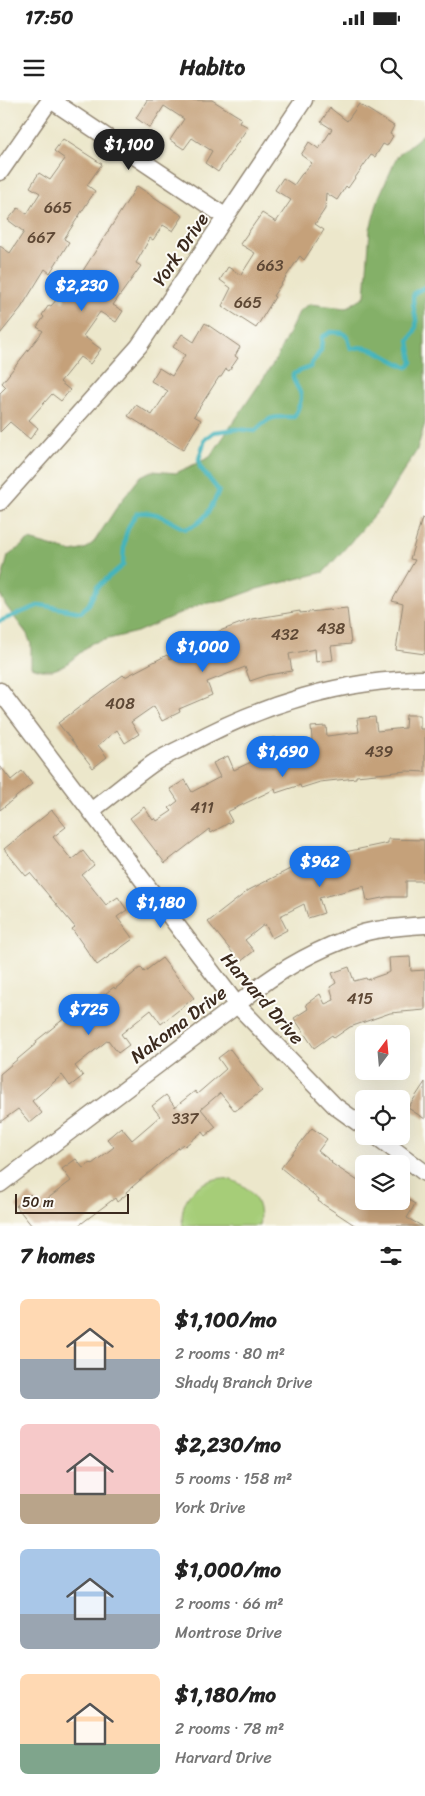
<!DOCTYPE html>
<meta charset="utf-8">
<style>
:root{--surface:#fff;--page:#f6f6f6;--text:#222;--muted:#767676;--accent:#1a73e8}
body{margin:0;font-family:Sriracha,sans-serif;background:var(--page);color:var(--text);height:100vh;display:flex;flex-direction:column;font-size:19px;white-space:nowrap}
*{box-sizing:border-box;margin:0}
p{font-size:16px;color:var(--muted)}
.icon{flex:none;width:28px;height:28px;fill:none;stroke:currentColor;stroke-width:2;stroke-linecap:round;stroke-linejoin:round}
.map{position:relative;height:1126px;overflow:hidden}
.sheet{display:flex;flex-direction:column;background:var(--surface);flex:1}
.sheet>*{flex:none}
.needle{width:32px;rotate:16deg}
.controls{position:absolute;left:355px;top:925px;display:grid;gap:10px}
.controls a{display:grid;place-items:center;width:55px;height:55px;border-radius:8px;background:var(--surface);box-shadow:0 5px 20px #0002;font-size:25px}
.scale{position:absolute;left:15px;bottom:12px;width:114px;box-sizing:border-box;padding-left:5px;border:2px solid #3b2a1e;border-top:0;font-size:14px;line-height:18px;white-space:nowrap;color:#3b2a1e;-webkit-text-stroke:4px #fdfcf7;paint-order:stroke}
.price{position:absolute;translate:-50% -42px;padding:0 11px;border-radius:18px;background:var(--accent);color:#fff;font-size:16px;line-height:32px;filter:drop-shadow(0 1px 2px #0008)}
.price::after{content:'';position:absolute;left:50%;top:30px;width:15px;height:11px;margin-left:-8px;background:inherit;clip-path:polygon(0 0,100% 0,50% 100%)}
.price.active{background:#222;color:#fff}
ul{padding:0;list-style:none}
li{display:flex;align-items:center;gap:15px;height:125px;padding:0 20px}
li span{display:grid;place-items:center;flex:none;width:140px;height:100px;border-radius:8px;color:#555}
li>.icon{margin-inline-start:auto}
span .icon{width:60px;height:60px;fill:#fffc;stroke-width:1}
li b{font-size:21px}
h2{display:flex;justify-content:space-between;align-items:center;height:60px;padding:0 20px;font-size:21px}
.status{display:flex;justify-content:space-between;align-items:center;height:35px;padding:0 25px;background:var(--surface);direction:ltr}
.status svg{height:14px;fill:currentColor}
header{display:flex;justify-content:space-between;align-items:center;height:65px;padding:0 20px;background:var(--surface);font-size:22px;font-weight:700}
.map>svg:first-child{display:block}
.green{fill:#a6cd78;stroke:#707c4b}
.forest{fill:#84b068;stroke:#606d43}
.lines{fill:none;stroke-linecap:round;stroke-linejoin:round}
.stream{stroke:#44b4bc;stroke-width:4.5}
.building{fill:#c5a17a}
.street-casing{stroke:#948874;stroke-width:19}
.street{stroke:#fff;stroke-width:16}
.labels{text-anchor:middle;stroke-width:4;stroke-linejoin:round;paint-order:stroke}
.number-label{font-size:16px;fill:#5e4835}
.street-label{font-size:19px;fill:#3b2a1e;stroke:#fdfcf7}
</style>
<div class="status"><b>17:50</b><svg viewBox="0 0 49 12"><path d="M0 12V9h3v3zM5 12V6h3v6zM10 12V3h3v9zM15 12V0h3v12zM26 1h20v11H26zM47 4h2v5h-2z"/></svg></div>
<header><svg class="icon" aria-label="menu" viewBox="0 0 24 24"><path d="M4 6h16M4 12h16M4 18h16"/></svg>Habito<svg class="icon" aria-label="search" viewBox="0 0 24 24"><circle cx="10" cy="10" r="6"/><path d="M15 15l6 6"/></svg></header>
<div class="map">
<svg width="425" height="1126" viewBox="0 0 425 1126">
<rect width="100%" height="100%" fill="#fdfcf7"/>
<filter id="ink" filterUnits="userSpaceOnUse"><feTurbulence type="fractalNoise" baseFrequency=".02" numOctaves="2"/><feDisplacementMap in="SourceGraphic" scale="10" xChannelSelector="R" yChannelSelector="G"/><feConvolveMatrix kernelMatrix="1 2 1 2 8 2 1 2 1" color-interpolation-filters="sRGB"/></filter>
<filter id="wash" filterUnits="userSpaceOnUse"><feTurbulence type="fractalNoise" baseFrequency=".0096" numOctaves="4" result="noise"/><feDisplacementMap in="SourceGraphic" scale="20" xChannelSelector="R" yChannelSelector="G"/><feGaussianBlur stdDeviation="1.12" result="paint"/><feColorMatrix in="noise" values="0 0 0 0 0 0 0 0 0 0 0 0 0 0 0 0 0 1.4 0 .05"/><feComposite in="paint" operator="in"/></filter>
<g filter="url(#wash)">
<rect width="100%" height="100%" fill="#ece7cb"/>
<!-- green -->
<path class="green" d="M223 1078C247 1082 264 1100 259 1126H183C178 1099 197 1080 223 1078Z"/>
<!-- forest -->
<path class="forest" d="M425 33V323L417 350 379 410 324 472 257 489 224 501 201 504 137 532 92 543 64 566 53 570H42L31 567V544L27 534 6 506 0 494V486L8 456 29 440 72 452 85 449 94 442 119 404 141 376 152 371 176 373 210 357 275 261 300 210 310 204 346 208 365 196 370 129 379 97 398 55Z"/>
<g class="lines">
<!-- stream -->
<path class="stream" d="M0 521 40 505 81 512 89 504 97 487 123 465C124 441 123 433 137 413 160 410 166 421 186 429 206 421 210 410 219 391L200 367 199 359 205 339 214 332 237 329 255 331C271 315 272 317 294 317 297 311 301 304 301 297 301 289 292 283 293 274L310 267 321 250 322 237 331 232 343 233 348 238 351 249C371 241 390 262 408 267L412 262 409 240C425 222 409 212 414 193L425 187"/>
</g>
<g id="blocks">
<!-- building -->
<path class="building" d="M147 0H212L241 18 239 22 248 27 218 72 205 63 212 51 192 38 184 49 170 40 184 19 164 6 150 28 136 18Z
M359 4 394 26 390 34 393 36 387 46 383 44 375 57 371 55 348 88 346 86 337 100 326 93 325 109 315 124 324 130 304 160 300 156 273 196 275 197 256 228 222 206 231 188 220 180 228 167 241 175 255 153 240 144 262 113 276 122 291 100 275 90 283 78 294 85 301 75 312 63 301 55 309 42 319 49 332 29 321 22 330 8 347 21Z
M63 39 102 64 87 85 95 91 64 139 69 142 50 173 45 169 21 208 0 234V146L10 153 24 132 8 120 18 108 27 114 40 93 30 87 39 73 50 80 65 59 54 51Z
M137 86 183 116 173 131 163 125 153 140 150 138 136 163 141 166 113 205 123 211 116 222 100 212 83 236 101 249 90 264 80 257 60 282 70 290 61 301 52 294 29 320 38 328 30 339 10 322 0 332V293L6 287 2 283 43 231 37 227 44 217 42 215 49 205 51 206 58 198 63 202Z
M205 223 240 247 235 256 238 258 229 271 226 269 221 277H219L194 316 201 320 183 350 128 316 136 305 152 315 168 291 151 281 159 268 172 276 185 255 173 247 182 234 194 242Z
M422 418 425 419V554L396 550 403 504 392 501 415 460 410 459Z
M347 508 351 544 331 546 333 560 316 562 315 549 289 554 292 571 268 575 250 581 245 567 207 582 212 595 179 609 180 612 162 621 154 606 131 622 139 634 125 643 117 630 98 645 107 657 93 668 58 623 123 575 125 577 167 555 170 559 201 544 199 541 217 532 252 519 300 511V513Z
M406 615H420V629H425V672L407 671 356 676V678L320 682 301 688 300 685 276 693 275 689 227 712 232 721 211 733 209 729 165 763 130 718 144 707 153 720 155 718 157 721 172 711 169 708 178 701 170 689 185 680 192 692 220 677 213 663 228 656 234 670 264 656 259 643 275 637 280 650 287 647V649L312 640 311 627 326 626 327 636 359 632 357 619 375 617 377 631 405 628Z
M0 666 11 680 22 671 32 684 0 710Z
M52 710 66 727 53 737 72 760 83 751 94 765 82 775 106 805 118 797 127 810 117 817 133 839 97 865 72 829 75 827 30 773 26 776 4 749Z
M388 739 424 740V781H406V797H387L367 801 364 786 319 798 324 813 308 818 304 804 280 816 287 830 272 838 265 824 245 840 254 851 240 862 208 822 249 790 292 768 291 764 325 753 326 756 388 743Z
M410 857 411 871 425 870V910L390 913 350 927 334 938 332 935 314 948 294 918 308 909 306 904 320 894 325 904 334 900 330 887 336 883 332 873 349 867 354 881 366 878 367 880 390 872 389 858Z
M162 858 194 898 161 924 151 910 121 934 129 945 118 953 108 940 75 966 83 976 70 986 62 975 32 1001 42 1013 30 1023 18 1009 0 1022V974L37 943 36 941 70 914 73 918 114 887 115 889 141 867 144 872Z
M230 949 262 991 235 1011 220 993 201 1009 216 1027 205 1036 202 1032 185 1046 183 1044 126 1092 127 1094 117 1102 115 1098 78 1126H32L16 1106 30 1094 39 1105 71 1081 62 1069 76 1059 83 1068 91 1063 92 1064 114 1047 107 1039 121 1027 132 1040 160 1016 152 1006 166 995 175 1007 195 991 197 994 226 969 218 958Z
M425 982V1019L408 1008Z
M312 1028 327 1039 318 1051 332 1062 331 1063 364 1085V1101H382L394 1109 399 1101H401L402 1096 415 1104 407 1118 422 1126H356L318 1101 319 1099 281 1068Z"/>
</g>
</g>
<g filter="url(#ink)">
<use href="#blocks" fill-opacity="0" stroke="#948874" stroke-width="1"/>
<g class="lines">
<!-- street casing -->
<g class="street-casing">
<path id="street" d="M51 0 226 117
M0 72 50 0
M0 402 139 246 304 0
M0 591 237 905 335 1006 364 1027
M92 710C112 695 131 679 152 664 163 656 177 651 189 644 261 605 343 579 425 579
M376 1036 425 1073
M0 1084 237 905C274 872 314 850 360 834 373 829 410 826 425 825"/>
</g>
<!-- street -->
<use href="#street" class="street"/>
</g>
</g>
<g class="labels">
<!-- number labels -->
<g class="number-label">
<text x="58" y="113">665</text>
<text x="41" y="143">667</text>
<text x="270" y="171">663</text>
<text x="248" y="208">665</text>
<text x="331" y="534">438</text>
<text x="285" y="540">432</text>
<text x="120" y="609">408</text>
<text x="379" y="657">439</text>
<text x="202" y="713">411</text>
<text x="360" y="904">415</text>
<text x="185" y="1024">337</text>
</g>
<!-- street labels -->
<g class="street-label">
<text transform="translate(180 149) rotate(-56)" y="7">York Drive</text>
<text transform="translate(263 898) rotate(49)" y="7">Harvard Drive</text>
<text transform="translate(178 924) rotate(-37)" y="7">Nakoma Drive</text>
</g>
</g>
</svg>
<div class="controls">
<a><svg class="needle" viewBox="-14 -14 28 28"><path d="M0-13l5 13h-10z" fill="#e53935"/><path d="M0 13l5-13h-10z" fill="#767676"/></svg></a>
<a><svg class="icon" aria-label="locate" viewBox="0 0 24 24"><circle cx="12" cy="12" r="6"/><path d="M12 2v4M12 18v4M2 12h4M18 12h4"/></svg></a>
<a><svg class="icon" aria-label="layers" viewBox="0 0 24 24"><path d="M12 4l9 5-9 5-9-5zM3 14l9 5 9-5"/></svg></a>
</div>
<div class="scale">50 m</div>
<b class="price active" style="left:129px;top:71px">$1,100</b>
<b class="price" style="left:82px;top:212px">$2,230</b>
<b class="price" style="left:203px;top:573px">$1,000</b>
<b class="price" style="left:283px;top:678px">$1,690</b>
<b class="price" style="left:320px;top:788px">$962</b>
<b class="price" style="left:161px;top:829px">$1,180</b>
<b class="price" style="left:89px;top:936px">$725</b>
</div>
<section class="sheet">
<h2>7 homes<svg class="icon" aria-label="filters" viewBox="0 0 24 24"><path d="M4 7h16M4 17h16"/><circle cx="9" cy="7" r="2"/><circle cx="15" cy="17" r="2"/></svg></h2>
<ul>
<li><span style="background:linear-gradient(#ffd9b3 60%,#9aa5b1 0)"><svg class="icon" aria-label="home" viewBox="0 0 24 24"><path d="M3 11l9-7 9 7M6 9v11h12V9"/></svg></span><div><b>$1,100/mo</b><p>2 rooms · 80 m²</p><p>Shady Branch Drive</p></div></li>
<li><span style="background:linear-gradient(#f6c9c9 70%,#b9a48a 0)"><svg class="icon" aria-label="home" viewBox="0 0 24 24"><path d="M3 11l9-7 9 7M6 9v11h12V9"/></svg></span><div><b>$2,230/mo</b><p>5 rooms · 158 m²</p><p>York Drive</p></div></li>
<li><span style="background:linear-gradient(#a9c7e8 65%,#9aa5b1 0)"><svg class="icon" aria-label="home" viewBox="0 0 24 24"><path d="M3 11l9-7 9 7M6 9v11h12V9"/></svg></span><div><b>$1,000/mo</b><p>2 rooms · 66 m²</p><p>Montrose Drive</p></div></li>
<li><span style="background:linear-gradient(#ffd9b3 70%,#7fa58c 0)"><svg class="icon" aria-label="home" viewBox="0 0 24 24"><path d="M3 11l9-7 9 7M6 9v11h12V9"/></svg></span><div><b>$1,180/mo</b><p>2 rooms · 78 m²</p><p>Harvard Drive</p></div></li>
</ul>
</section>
